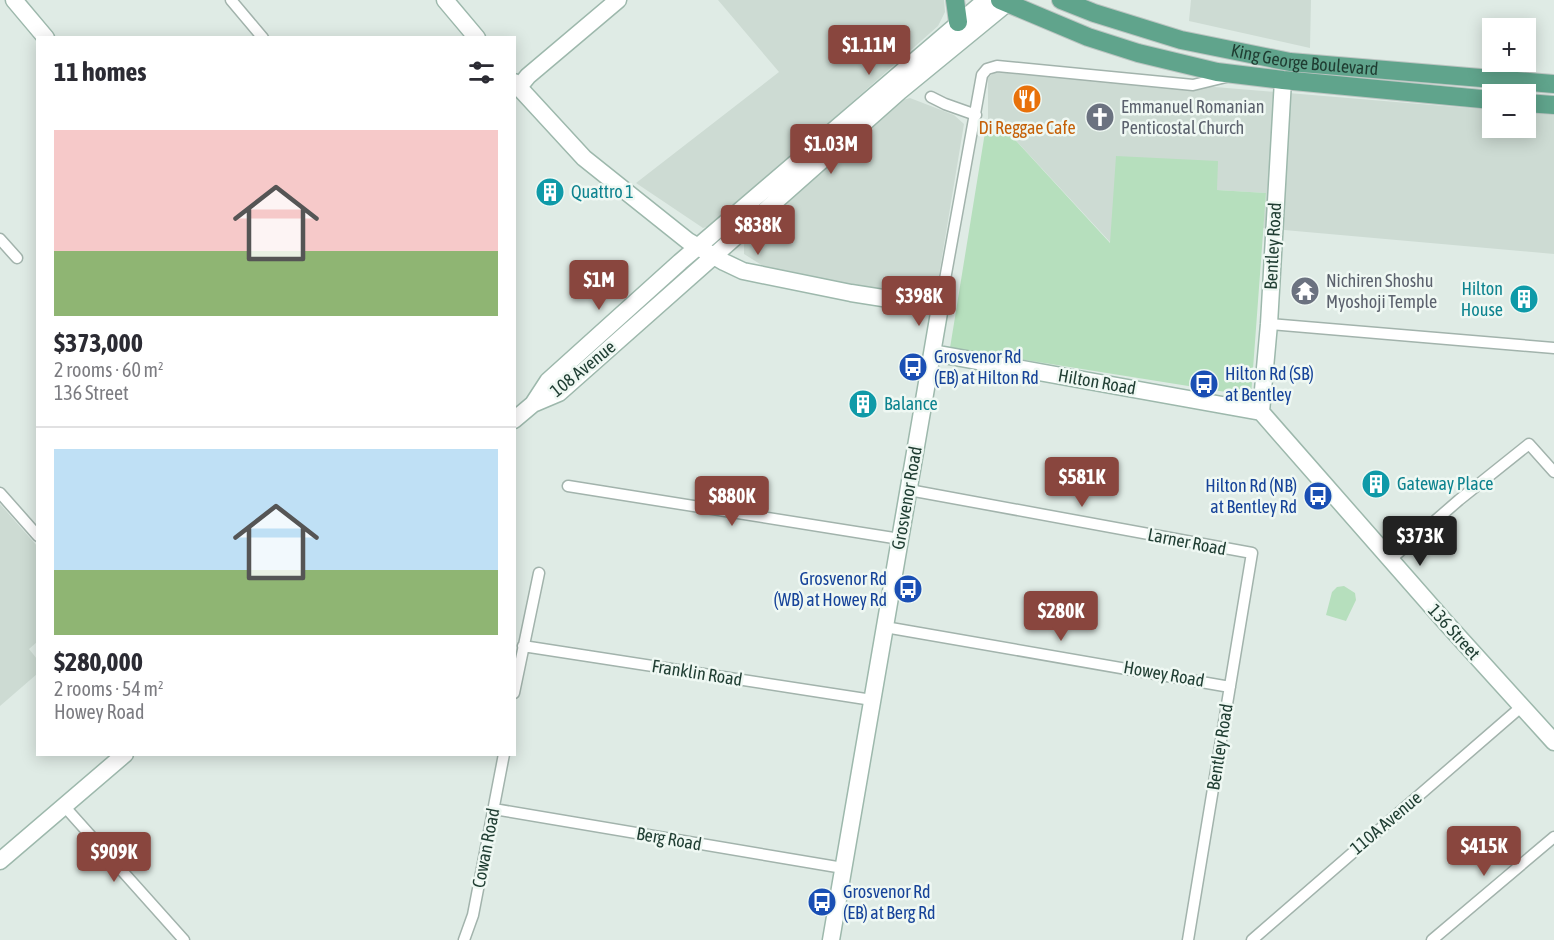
<!DOCTYPE html>
<meta charset="utf-8">
<style>
:root{--surface:#fff;--page:#f2f2f3;--text:#2b2b33;--muted:#7c7c81;--line:#e1e1e2;--accent:#89463e}
body{margin:0;font-family:"Asap Condensed",sans-serif;background:var(--page);color:var(--text);height:100vh;display:flex;flex-direction:column;font-size:22px;white-space:nowrap}
*{box-sizing:border-box;margin:0}
p{font-size:20px;color:var(--muted)}
.icon{flex:none;width:33px;height:33px;fill:none;stroke:currentColor;stroke-width:2;stroke-linecap:round;stroke-linejoin:round}
.map{position:relative;flex:1;overflow:hidden}
.sheet{position:absolute;left:36px;top:36px;width:480px;height:720px;display:flex;flex-direction:column;background:var(--surface);border-radius:0px;box-shadow:0 3px 15px #0003}
.sheet>*{flex:none}
.buttons{position:absolute;left:1482px;top:18px;display:grid;gap:12px}
.buttons a{display:grid;place-items:center;width:54px;height:54px;border-radius:0px;background:var(--surface);box-shadow:0 3px 15px #0003;font-size:30px}
.price{position:absolute;translate:-50% -51px;padding:0 14px;border-radius:6px;background:var(--accent);color:#fff;font-size:20px;line-height:39px;filter:drop-shadow(0 2px 3px #0008)}
.price::after{content:'';position:absolute;left:50%;top:36px;width:18px;height:14px;margin-left:-9px;background:inherit;clip-path:polygon(0 0,100% 0,50% 100%)}
.price.selected{background:#222;color:#fff}
ul{padding:0;list-style:none}
li{display:grid;align-content:center;gap:12px;height:318px;padding:0 18px}
li+li{border-top:2px solid var(--line)}
li span{display:grid;place-items:center;height:186px;border-radius:0px;color:#555}
li>.icon{margin-inline-start:auto}
span .icon{width:108px;height:108px;fill:#fffc;stroke-width:1}
li b{font-size:26px}
h2{display:flex;justify-content:space-between;align-items:center;height:72px;padding:0 18px;font-size:26px}
.map>svg:first-child{display:block}
.built{fill:#cddbd3}
.green{fill:#b6dfbd}
.lines{fill:none;stroke-linecap:round;stroke-linejoin:round}
.street-casing{stroke:#a2b3ac;stroke-width:13}
.secondary-casing{stroke:#9db8ac;stroke-width:19}
.primary-casing{stroke:#bcc5c2;stroke-width:20}
.street{stroke:#fff;stroke-width:10}
.secondary{stroke:#fff;stroke-width:16}
.primary{stroke:#60a48c;stroke-width:18}
.labels{text-anchor:middle;stroke-width:5;stroke-linejoin:round;paint-order:stroke}
.street-label{font-size:18px;fill:#1f3d32;stroke:#eff8f3}
.worship-label{font-size:18px;fill:#5b616d;stroke:#eff8f3;text-anchor:start}
.food-label{font-size:18px;fill:#c56008;stroke:#eff8f3}
.culture-label{font-size:18px;fill:#0d838f;stroke:#eff8f3;text-anchor:start}
.transit-label{font-size:18px;fill:#164399;stroke:#eff8f3;text-anchor:start}
</style>
<div class="map">
<svg width="1554" height="940" viewBox="0 0 1554 940">
<rect width="100%" height="100%" fill="#dfebe5"/>
<!-- built -->
<path class="built" d="M718 0H944L945 12 938 26 713 225 703 228 636 183 779 72Z
M1191 0H1311L1310 48 1189 21Z
M998 69 1492 110V128H1526V113L1554 115V254L1263 228 1266 193 1217 190 1117 156 1111 243 1008 132 988 120V78Z
M910 98 954 115 964 124 937 287 933 292 922 298 910 297 787 273 765 267 744 254V243L899 101Z
M0 504 38 547 37 642 29 649 37 659V674L0 706Z"/>
<!-- green -->
<path class="green" d="M987 120 1008 132 1110 243 1116 156 1218 161 1217 190 1266 193 1251 396 950 348Z
M1344 586 1355 593 1356 600 1346 621 1326 615 1332 592 1337 587Z"/>
<g class="lines">
<!-- street casing -->
<g class="street-casing">
<path id="street" d="M231 0 263 38
M931 97 945 104 976 115
M0 239 17 258
M940 307 982 75 987 69 997 66 1193 85 1226 77
M1269 324 1554 348
M568 486 900 539
M909 490 1252 553 1188 940
M0 493 38 536
M1391 559 1459 500 1529 444 1554 472
M885 627 1230 687
M523 646 872 700
M514 693 539 573
M65 807 184 940
M494 809 843 868
M464 940 473 915 504 754
M1252 940 1521 707
M1432 940 1554 837"/>
</g>
<!-- secondary casing -->
<g class="secondary-casing">
<path id="secondary" d="M14 0 46 38
M445 0 477 38
M514 82 584 158 688 241 724 262 743 271 851 293 940 307 831 940
M519 87 528 76 618 0
M933 353 1261 412
M533 404 559 393 900 91 1011 0
M1261 412 1447 624 1554 742
M1261 412 1269 324 1283 80
M514 420 533 404 548 381 680 262 986 0
M0 861 125 754"/>
</g>
<!-- primary casing -->
<g class="primary-casing">
<g id="primary">
<path d="M955 0 958 22"/>
<path d="M1000 0 1088 37 1138 53 1217 72 1283 80 1492 100"/>
<path id="s1" d="M1061 0 1094 13 1181 40 1290 62 1554 84"/>
<path d="M1526 103 1554 105"/>
</g>
</g>
<!-- street -->
<use href="#street" class="street"/>
<!-- secondary -->
<use href="#secondary" class="secondary"/>
<!-- primary -->
<use href="#primary" class="primary"/>
</g>
<!-- icons -->
<defs>
<g id="restaurant-disc" transform="scale(1.5)"><circle r="9.5" fill="#e8710a" stroke="#eff8f3"/><path d="M-5-6h1v4h1v-4h1v4h1v-4h1v5L-1.5 .5V6h-2V.5L-5-1ZM5-6V6H3V1.5H1.5Q1.5-4 5-6Z" fill="#fff"/></g>
<g id="church-disc" transform="scale(1.5)"><circle r="9.5" fill="#6b7280" stroke="#eff8f3"/><path d="M-1.2-6h2.4v3.5h3.3v2.4h-3.3V6h-2.4V-.1h-3.3v-2.4h3.3Z" fill="#fff"/></g>
<g id="building-disc" transform="scale(1.5)"><circle r="9.5" fill="#0f9aa8" stroke="#eff8f3"/><path d="M-4-6H4V6H1V3H-1V6H-4ZM-2.5-4.3h1.7v1.8h-1.7ZM.8-4.3h1.7v1.8H.8ZM-2.5-1h1.7V.8h-1.7ZM.8-1h1.7V.8H.8Z" fill="#fff"/></g>
<g id="temple-disc" transform="scale(1.5)"><circle r="9.5" fill="#6b7280" stroke="#eff8f3"/><path d="M0-6L5-2H3V0L6.5 2.5H4V6H1.5V3h-3V6H-4V2.5H-6.5L-3 0V-2H-5Z" fill="#fff"/></g>
<g id="bus-disc" transform="scale(1.5)"><circle r="9.5" fill="#1a4fb4" stroke="#eff8f3"/><path d="M-5-6H5V4H4V6H2V4H-2V6H-4V4H-5ZM-3.5-4V0h7V-4ZM-3.5 1.2v1.5H-2V1.2ZM2 1.2v1.5H3.5V1.2Z" fill="#fff"/></g>
</defs>
<g fill-rule="evenodd">
<use href="#restaurant-disc" x="1027" y="99"/>
<use href="#church-disc" x="1100" y="117"/>
<use href="#building-disc" x="550" y="192"/>
<use href="#temple-disc" x="1305" y="291"/>
<use href="#building-disc" x="1524" y="299"/>
<use href="#bus-disc" x="913" y="367"/>
<use href="#bus-disc" x="1204" y="384"/>
<use href="#building-disc" x="863" y="404"/>
<use href="#building-disc" x="1376" y="484"/>
<use href="#bus-disc" x="1318" y="496"/>
<use href="#bus-disc" x="908" y="589"/>
<use href="#bus-disc" x="822" y="902"/>
</g>
<g class="labels">
<!-- street labels -->
<g class="street-label">
<text dy="6" stroke="none"><textPath href="#s1" startOffset="252">King George Boulevard</textPath></text>
<text transform="translate(1273 246) rotate(-87)" y="6">Bentley Road</text>
<text transform="translate(583 369) rotate(-39)" y="6">108 Avenue</text>
<text transform="translate(1097 382) rotate(10)" y="6">Hilton Road</text>
<text transform="translate(907 498) rotate(-80)" y="6">Grosvenor Road</text>
<text transform="translate(1187 542) rotate(11)" y="6">Larner Road</text>
<text transform="translate(1454 632) rotate(48)" y="6">136 Street</text>
<text transform="translate(697 673) rotate(9)" y="6">Franklin Road</text>
<text transform="translate(1164 674) rotate(10)" y="6">Howey Road</text>
<text transform="translate(1220 747) rotate(-81)" y="6">Bentley Road</text>
<text transform="translate(1386 823) rotate(-40)" y="6">110A Avenue</text>
<text transform="translate(669 839) rotate(10)" y="6">Berg Road</text>
<text transform="translate(486 848) rotate(-79)" y="6">Cowan Road</text>
</g>
<!-- worship labels -->
<g class="worship-label">
<text x="1121" y="113">Emmanuel Romanian<tspan x="1121" dy="21">Penticostal Church</tspan></text>
<text x="1326" y="287">Nichiren Shoshu<tspan x="1326" dy="21">Myoshoji Temple</tspan></text>
</g>
<!-- food labels -->
<g class="food-label">
<text x="1027" y="134">Di Reggae Cafe</text>
</g>
<!-- culture labels -->
<g class="culture-label">
<text x="571" y="198">Quattro 1</text>
<text x="1503" y="295" text-anchor="end">Hilton<tspan x="1503" dy="21">House</tspan></text>
<text x="884" y="410">Balance</text>
<text x="1397" y="490">Gateway Place</text>
</g>
<!-- transit labels -->
<g class="transit-label">
<text x="934" y="363">Grosvenor Rd<tspan x="934" dy="21">(EB) at Hilton Rd</tspan></text>
<text x="1225" y="380">Hilton Rd (SB)<tspan x="1225" dy="21">at Bentley</tspan></text>
<text x="1297" y="492" text-anchor="end">Hilton Rd (NB)<tspan x="1297" dy="21">at Bentley Rd</tspan></text>
<text x="887" y="585" text-anchor="end">Grosvenor Rd<tspan x="887" dy="21">(WB) at Howey Rd</tspan></text>
<text x="843" y="898">Grosvenor Rd<tspan x="843" dy="21">(EB) at Berg Rd</tspan></text>
</g>
</g>
</svg>
<div class="buttons">
<a>+</a>
<a>−</a>
</div>
<b class="price" style="left:869px;top:76px">$1.11M</b>
<b class="price" style="left:831px;top:175px">$1.03M</b>
<b class="price" style="left:758px;top:256px">$838K</b>
<b class="price" style="left:599px;top:311px">$1M</b>
<b class="price" style="left:919px;top:327px">$398K</b>
<b class="price" style="left:1082px;top:508px">$581K</b>
<b class="price" style="left:732px;top:527px">$880K</b>
<b class="price selected" style="left:1420px;top:567px">$373K</b>
<b class="price" style="left:1061px;top:642px">$280K</b>
<b class="price" style="left:1484px;top:877px">$415K</b>
<b class="price" style="left:114px;top:883px">$909K</b>
<section class="sheet">
<h2>11 homes<svg class="icon" aria-label="filters" viewBox="0 0 24 24"><path d="M4 7h16M4 17h16"/><circle cx="9" cy="7" r="2"/><circle cx="15" cy="17" r="2"/></svg></h2>
<ul>
<li><span style="background:linear-gradient(#f6c9c9 65%,#8fb573 0)"><svg class="icon" aria-label="home" viewBox="0 0 24 24"><path d="M3 11l9-7 9 7M6 9v11h12V9"/></svg></span><div><b>$373,000</b><p>2 rooms · 60 m²</p><p>136 Street</p></div></li>
<li><span style="background:linear-gradient(#bfe0f5 65%,#8fb573 0)"><svg class="icon" aria-label="home" viewBox="0 0 24 24"><path d="M3 11l9-7 9 7M6 9v11h12V9"/></svg></span><div><b>$280,000</b><p>2 rooms · 54 m²</p><p>Howey Road</p></div></li>
</ul>
</section>
</div>
